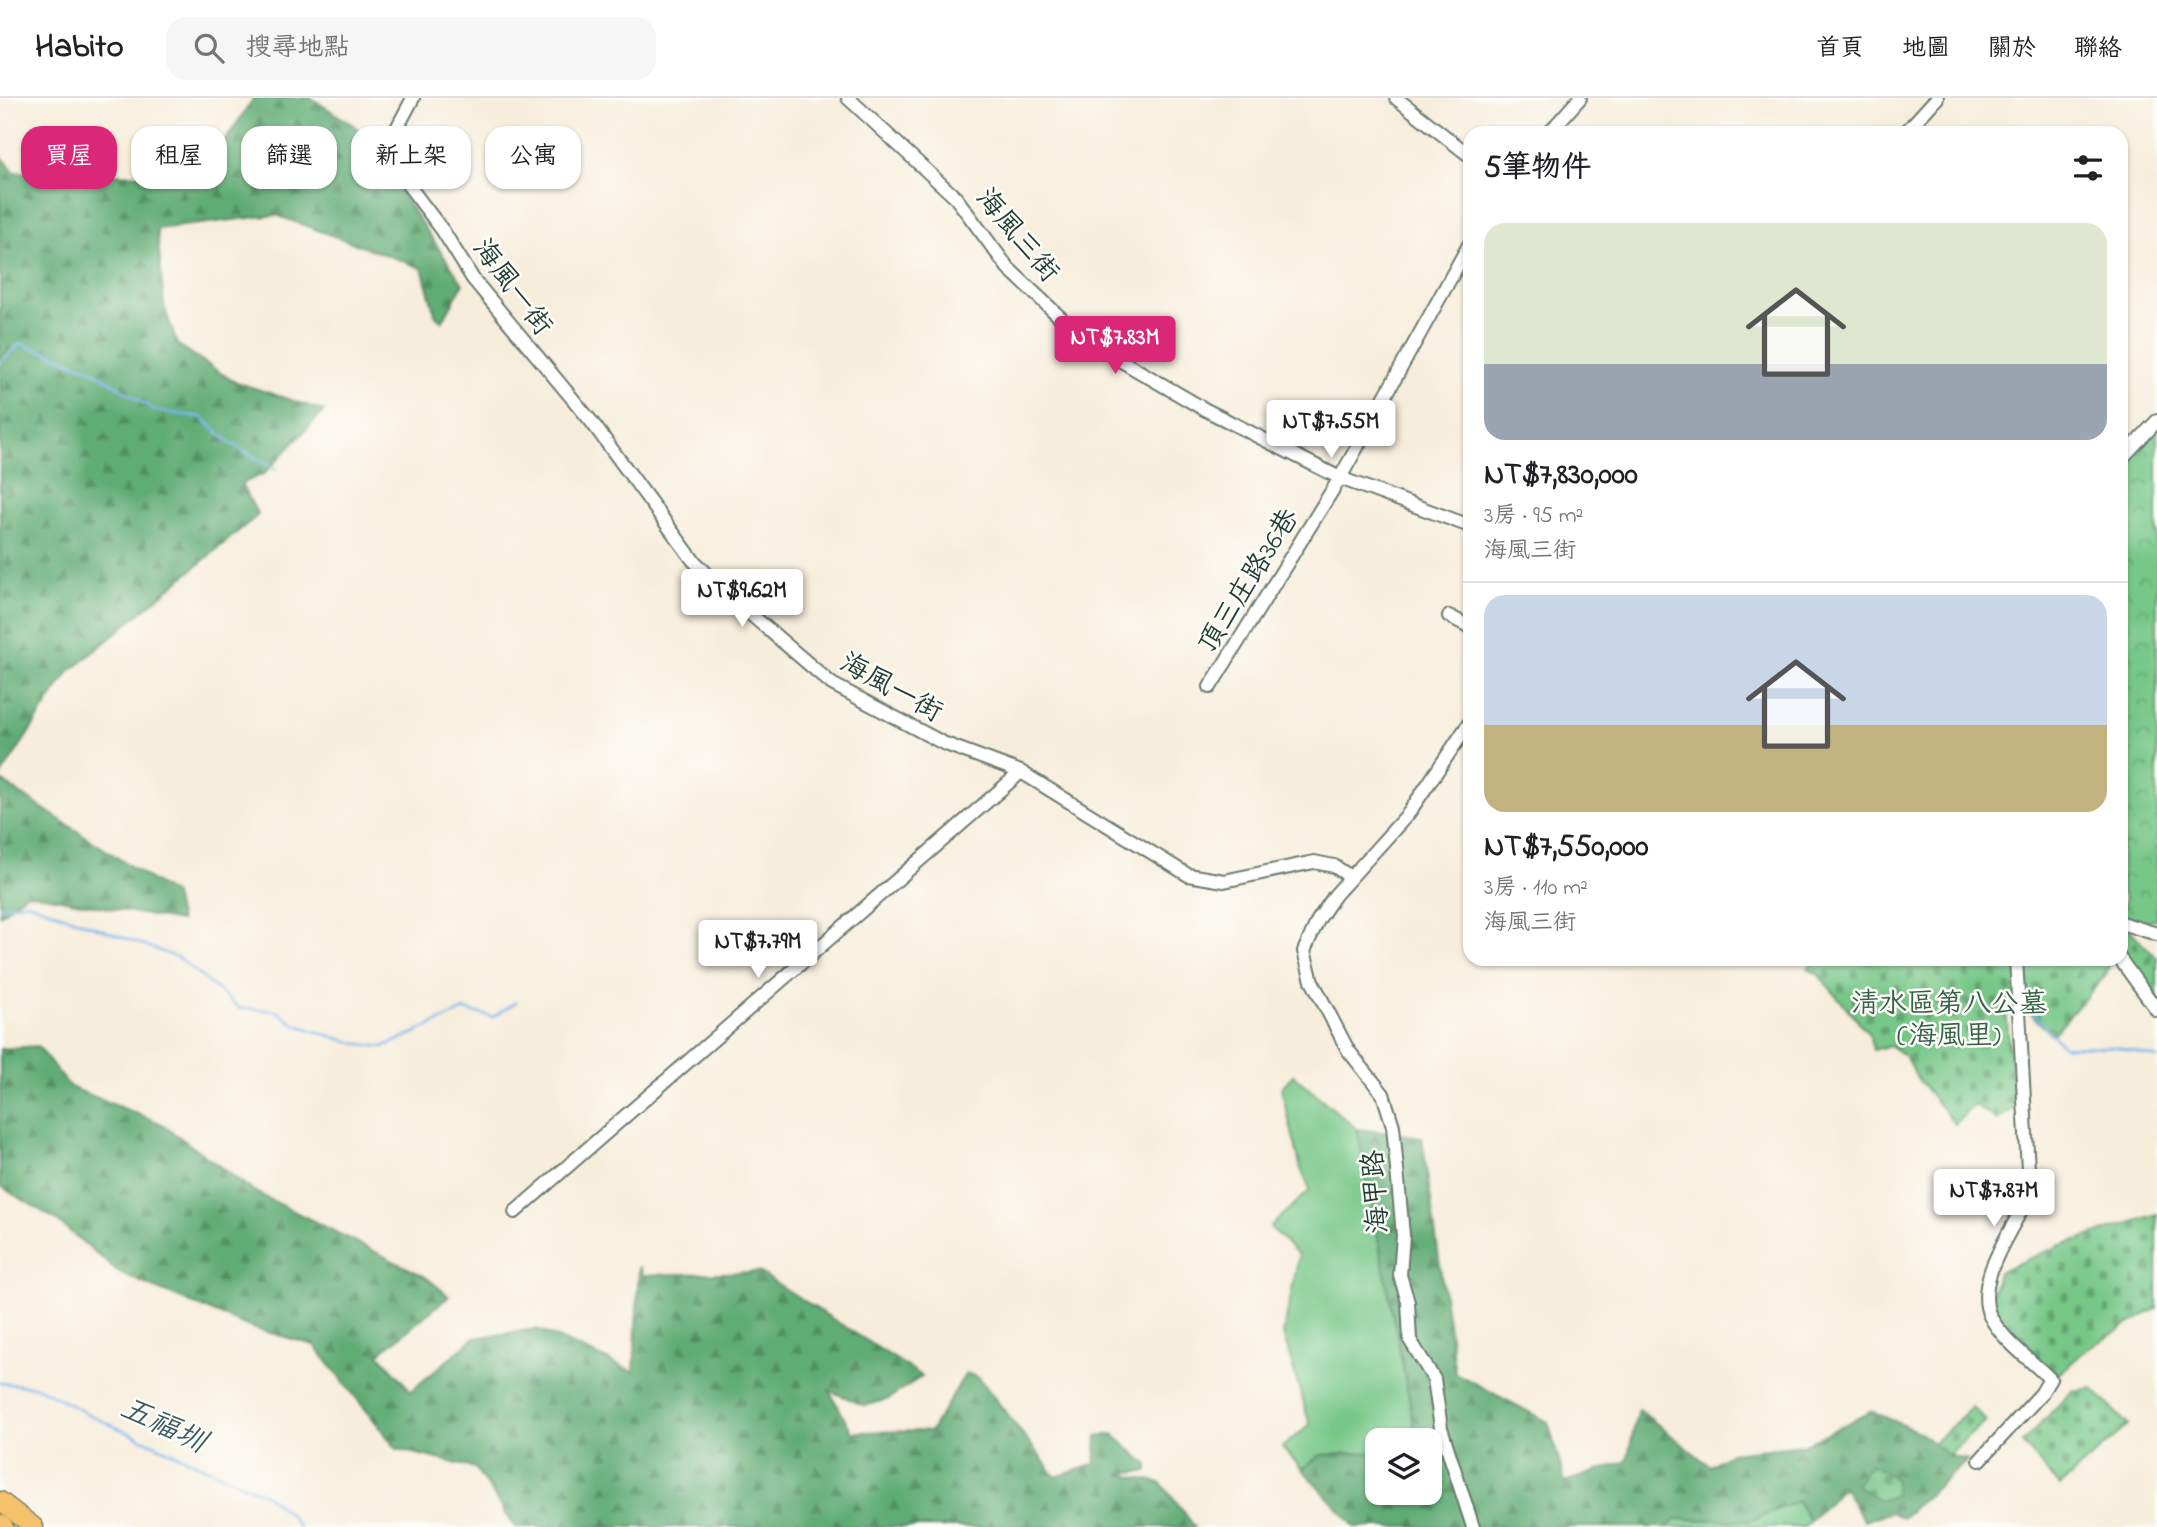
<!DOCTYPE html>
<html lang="zh-TW">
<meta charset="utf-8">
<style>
:root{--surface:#fff;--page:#f6f6f6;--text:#202124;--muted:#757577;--line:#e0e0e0;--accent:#db2777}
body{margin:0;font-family:"Indie Flower","LXGW WenKai TC",sans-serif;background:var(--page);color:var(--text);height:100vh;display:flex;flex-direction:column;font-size:26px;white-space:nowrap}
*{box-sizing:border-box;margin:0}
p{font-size:23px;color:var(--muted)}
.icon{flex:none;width:38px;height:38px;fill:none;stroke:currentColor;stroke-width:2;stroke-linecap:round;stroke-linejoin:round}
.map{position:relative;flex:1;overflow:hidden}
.side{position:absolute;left:1463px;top:28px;width:665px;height:840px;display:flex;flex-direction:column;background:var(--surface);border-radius:21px;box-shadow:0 2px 5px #0004}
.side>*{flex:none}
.banner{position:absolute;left:21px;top:28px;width:665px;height:63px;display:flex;gap:14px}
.controls{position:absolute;left:1365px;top:1330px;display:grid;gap:14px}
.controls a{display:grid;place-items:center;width:77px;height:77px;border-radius:14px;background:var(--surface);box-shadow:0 2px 5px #0004;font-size:35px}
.price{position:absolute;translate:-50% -60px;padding:0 16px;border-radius:7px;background:#fff;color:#222;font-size:23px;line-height:46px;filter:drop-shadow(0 2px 4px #0008)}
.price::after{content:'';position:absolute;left:50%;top:42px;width:21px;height:16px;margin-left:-10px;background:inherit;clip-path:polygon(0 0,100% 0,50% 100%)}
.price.active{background:var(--accent);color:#fff}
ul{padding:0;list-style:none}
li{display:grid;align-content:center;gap:14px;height:371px;padding:0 21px}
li+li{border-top:2px solid var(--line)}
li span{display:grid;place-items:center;height:217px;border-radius:21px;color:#555}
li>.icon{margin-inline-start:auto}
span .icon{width:126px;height:126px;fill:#fffc;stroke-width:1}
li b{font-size:30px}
h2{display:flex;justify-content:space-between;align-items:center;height:84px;padding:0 21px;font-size:30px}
.tag{padding:0 24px;border-radius:21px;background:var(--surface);box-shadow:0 2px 5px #0004;font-size:24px;line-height:63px}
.tag.active{background:var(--accent);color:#fff}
header{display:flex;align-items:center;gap:42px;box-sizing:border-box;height:98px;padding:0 35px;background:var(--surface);border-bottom:2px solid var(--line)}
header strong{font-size:33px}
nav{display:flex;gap:38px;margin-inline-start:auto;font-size:24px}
.search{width:490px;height:63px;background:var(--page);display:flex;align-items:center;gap:18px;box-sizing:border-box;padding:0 24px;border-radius:21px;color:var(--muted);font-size:26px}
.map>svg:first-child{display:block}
.grass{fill:#77c788;stroke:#4b825e;stroke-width:2}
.forest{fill:url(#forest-firs);stroke:#407454;stroke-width:2}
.cemetery{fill:url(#cemetery-stones);stroke:#4b825e;stroke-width:2}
.park{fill:url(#park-crowns);stroke:#4b825e;stroke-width:2}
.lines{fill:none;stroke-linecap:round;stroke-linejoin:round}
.stream{stroke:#7bb7ed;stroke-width:2.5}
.minor-casing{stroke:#6b7b6e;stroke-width:16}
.highway-casing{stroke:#6b7b6e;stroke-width:21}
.minor{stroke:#fff;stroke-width:12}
.highway{stroke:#f5c16b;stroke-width:18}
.labels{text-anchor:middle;stroke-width:5;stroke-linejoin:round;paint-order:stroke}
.street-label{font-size:28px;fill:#1f3d34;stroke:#fdfcf7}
.park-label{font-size:28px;fill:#356049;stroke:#fdfcf7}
.water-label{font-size:30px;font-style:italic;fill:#365c62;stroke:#fdfcf7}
</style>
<header>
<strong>Habito</strong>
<div class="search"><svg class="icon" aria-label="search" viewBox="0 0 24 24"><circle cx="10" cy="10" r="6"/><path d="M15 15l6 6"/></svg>搜尋地點</div>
<nav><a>首頁</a><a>地圖</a><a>關於</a><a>聯絡</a></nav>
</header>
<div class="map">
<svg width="2157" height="1429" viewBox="0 0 2157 1429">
<defs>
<pattern id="forest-firs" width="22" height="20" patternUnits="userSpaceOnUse" patternTransform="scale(1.75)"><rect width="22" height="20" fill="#61ac74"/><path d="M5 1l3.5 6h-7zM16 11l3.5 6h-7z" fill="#4f8d60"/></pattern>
<pattern id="cemetery-stones" width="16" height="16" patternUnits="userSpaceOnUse" patternTransform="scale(1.75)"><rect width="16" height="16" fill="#77c788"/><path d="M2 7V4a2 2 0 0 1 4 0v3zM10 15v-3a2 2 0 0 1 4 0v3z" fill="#61a370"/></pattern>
<pattern id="park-crowns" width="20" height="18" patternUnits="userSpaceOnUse" patternTransform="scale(1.75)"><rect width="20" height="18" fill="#77c788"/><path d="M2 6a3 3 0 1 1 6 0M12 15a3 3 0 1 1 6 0" fill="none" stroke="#61a370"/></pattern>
</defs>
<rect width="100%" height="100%" fill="#fdfcf7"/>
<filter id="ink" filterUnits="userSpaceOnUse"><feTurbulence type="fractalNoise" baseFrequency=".0143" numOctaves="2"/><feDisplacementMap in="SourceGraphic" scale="14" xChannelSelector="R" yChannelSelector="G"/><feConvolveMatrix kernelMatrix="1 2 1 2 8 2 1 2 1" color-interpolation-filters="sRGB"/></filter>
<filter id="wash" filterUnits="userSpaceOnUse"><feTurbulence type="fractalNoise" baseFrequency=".00686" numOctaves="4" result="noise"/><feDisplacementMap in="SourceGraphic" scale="28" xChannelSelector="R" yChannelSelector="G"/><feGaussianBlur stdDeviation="1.57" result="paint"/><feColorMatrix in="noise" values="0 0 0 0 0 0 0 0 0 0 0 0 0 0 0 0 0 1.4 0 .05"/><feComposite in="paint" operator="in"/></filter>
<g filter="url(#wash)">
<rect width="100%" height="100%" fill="#f7eddb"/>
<!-- grass -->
<path class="grass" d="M1293 977 1357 1031 1417 1342H1377V1354L1321 1357 1302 1371 1282 1349 1310 1327 1283 1236 1299 1157 1270 1129 1310 1092 1301 1071 1281 990Z
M1797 1403 1810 1423 1804 1429H1667L1675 1421 1751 1423Z"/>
<!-- forest -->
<path class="forest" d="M254 0H311L356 29 463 186 442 224 435 216 422 170 276 117 157 131 164 207 177 246 233 283 324 313 264 376 241 386 258 417 68 575 0 679V57L15 74 201 78Z
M0 682 174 797 180 823 27 795 0 817Z
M38 948 70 989 160 1025 255 1094 426 1179 449 1198 379 1256 411 1293 474 1240 537 1231 634 1274 639 1168 643 1177 759 1174 922 1278 888 1301 865 1308 829 1292 852 1334 931 1333 966 1275 979 1280 1056 1379 1095 1366 1097 1338 1113 1336 1148 1367V1373L1119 1376 1161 1385 1195 1429H515L475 1370 397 1351 314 1247 252 1230 121 1176 56 1122 0 1088V951Z
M1357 1031 1422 1039 1455 1275 1548 1324 1565 1384 1627 1363 1638 1311 1710 1368 1731 1355 1803 1347 1872 1313 1919 1334 1948 1357 1968 1362 1902 1420 1891 1414 1864 1423 1843 1389 1810 1423 1797 1403 1751 1423 1676 1421 1667 1429H1355L1302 1371 1321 1357 1377 1354V1395H1430V1342H1417Z"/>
<!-- cemetery -->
<path class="cemetery" d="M2121 828 2129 831 2157 860V908L2128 867 2111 862 2106 877 2052 937 2023 908 2005 900 2014 1000 2012 1012 1997 1022 1974 1007 1955 1026 1917 980 1905 958 1890 948 1873 952 1869 936 1818 876 1808 871 1814 861H2121Z
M2157 1116V1210L2087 1251 2059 1276 2053 1275 1997 1218 1992 1198 1998 1174 2061 1147Z
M2092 1290 2128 1327 2060 1388 2022 1345 2072 1293Z
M1972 1309 1986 1323 1948 1357 1933 1346Z
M1870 1366 1895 1381V1397L1880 1403 1856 1387Z"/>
<!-- park -->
<path class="park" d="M2157 327V821L2136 825 2121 817 2125 799 2121 794V366Z"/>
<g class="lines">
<!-- stream -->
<path class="stream" d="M0 265 20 245 91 271 156 313 201 319 230 345 275 371
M0 809 27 804 179 860 239 910 277 913 296 927 353 945 383 949 465 912 493 919 516 904
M2022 864 2027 909 2063 948 2118 949 2157 960
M0 1285 37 1289 94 1319 266 1397 289 1416 299 1429"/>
</g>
</g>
<g filter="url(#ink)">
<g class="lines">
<!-- minor casing -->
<g class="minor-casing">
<path id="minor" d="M413 0 388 47 387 59 443 133 473 181 591 323 693 462 727 496 832 586 943 645 1021 674 1188 777 1224 783 1314 764 1334 768 1349 778
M848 0 956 100 1008 170 1063 222 1118 261 1204 311 1340 380 1470 428
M1396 0 1470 58
M1549 35 1580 0
M1905 35 1937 0
M2121 361 2157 323
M1449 518 1470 529
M1210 589 1340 380 1470 145
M1470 624 1408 716 1335 797 1318 822 1304 853 1312 883 1348 952 1383 996 1393 1028 1403 1137 1400 1177 1408 1204 1410 1242 1434 1281 1441 1330 1473 1429
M2121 825 2157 836
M2120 861 2157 912
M515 1114 1021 674
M1980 1362 2041 1296 2050 1281C2031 1262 2002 1242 1990 1218 1974 1183 2011 1134 2026 1103L2029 1089 2016 861"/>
</g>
<!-- highway casing -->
<g class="highway-casing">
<path id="highway" d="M0 1403 34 1429
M0 1426 4 1429"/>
</g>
<!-- minor -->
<use href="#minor" class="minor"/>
<!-- highway -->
<use href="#highway" class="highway"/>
</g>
</g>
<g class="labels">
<!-- street labels -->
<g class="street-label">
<text transform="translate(1019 136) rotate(50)" y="10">海風三街</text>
<text transform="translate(514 188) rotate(53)" y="10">海風一街</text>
<text transform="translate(1247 482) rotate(-58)" y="10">頂三庄路36巷</text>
<text transform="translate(892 588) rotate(29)" y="10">海風一街</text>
<text transform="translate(1374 1094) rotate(-94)" y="10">海甲路</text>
</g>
<!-- park labels -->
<g class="park-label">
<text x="1949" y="914">清水區第八公墓<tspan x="1949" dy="32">(海風里)</tspan></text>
</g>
<!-- water labels -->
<g class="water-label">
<text transform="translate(164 1326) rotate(25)" y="10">五福圳</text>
</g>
</g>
</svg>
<div class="controls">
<a><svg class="icon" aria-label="layers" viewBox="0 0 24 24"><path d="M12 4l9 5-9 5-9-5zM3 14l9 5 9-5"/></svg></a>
</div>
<b class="price active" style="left:1115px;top:278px">NT$7.83M</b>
<b class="price" style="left:1331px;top:362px">NT$7.55M</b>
<b class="price" style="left:742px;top:531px">NT$9.62M</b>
<b class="price" style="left:758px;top:882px">NT$7.79M</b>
<b class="price" style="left:1994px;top:1131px">NT$7.87M</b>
<div class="banner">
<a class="tag active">買屋</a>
<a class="tag">租屋</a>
<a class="tag">篩選</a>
<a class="tag">新上架</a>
<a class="tag">公寓</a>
</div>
<section class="side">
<h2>5筆物件<svg class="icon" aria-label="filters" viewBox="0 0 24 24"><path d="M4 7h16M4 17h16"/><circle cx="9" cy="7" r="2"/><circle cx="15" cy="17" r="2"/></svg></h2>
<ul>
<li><span style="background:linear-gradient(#dfe7d0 65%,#9aa5b1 0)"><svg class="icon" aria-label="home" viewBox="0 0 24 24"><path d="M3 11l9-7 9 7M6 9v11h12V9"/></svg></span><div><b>NT$7,830,000</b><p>3房 · 95 m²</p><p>海風三街</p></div></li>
<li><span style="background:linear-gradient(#c9d6e8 60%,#c2b280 0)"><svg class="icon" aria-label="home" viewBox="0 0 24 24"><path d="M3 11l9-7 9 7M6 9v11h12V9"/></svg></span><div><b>NT$7,550,000</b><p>3房 · 110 m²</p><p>海風三街</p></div></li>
</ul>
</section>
</div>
